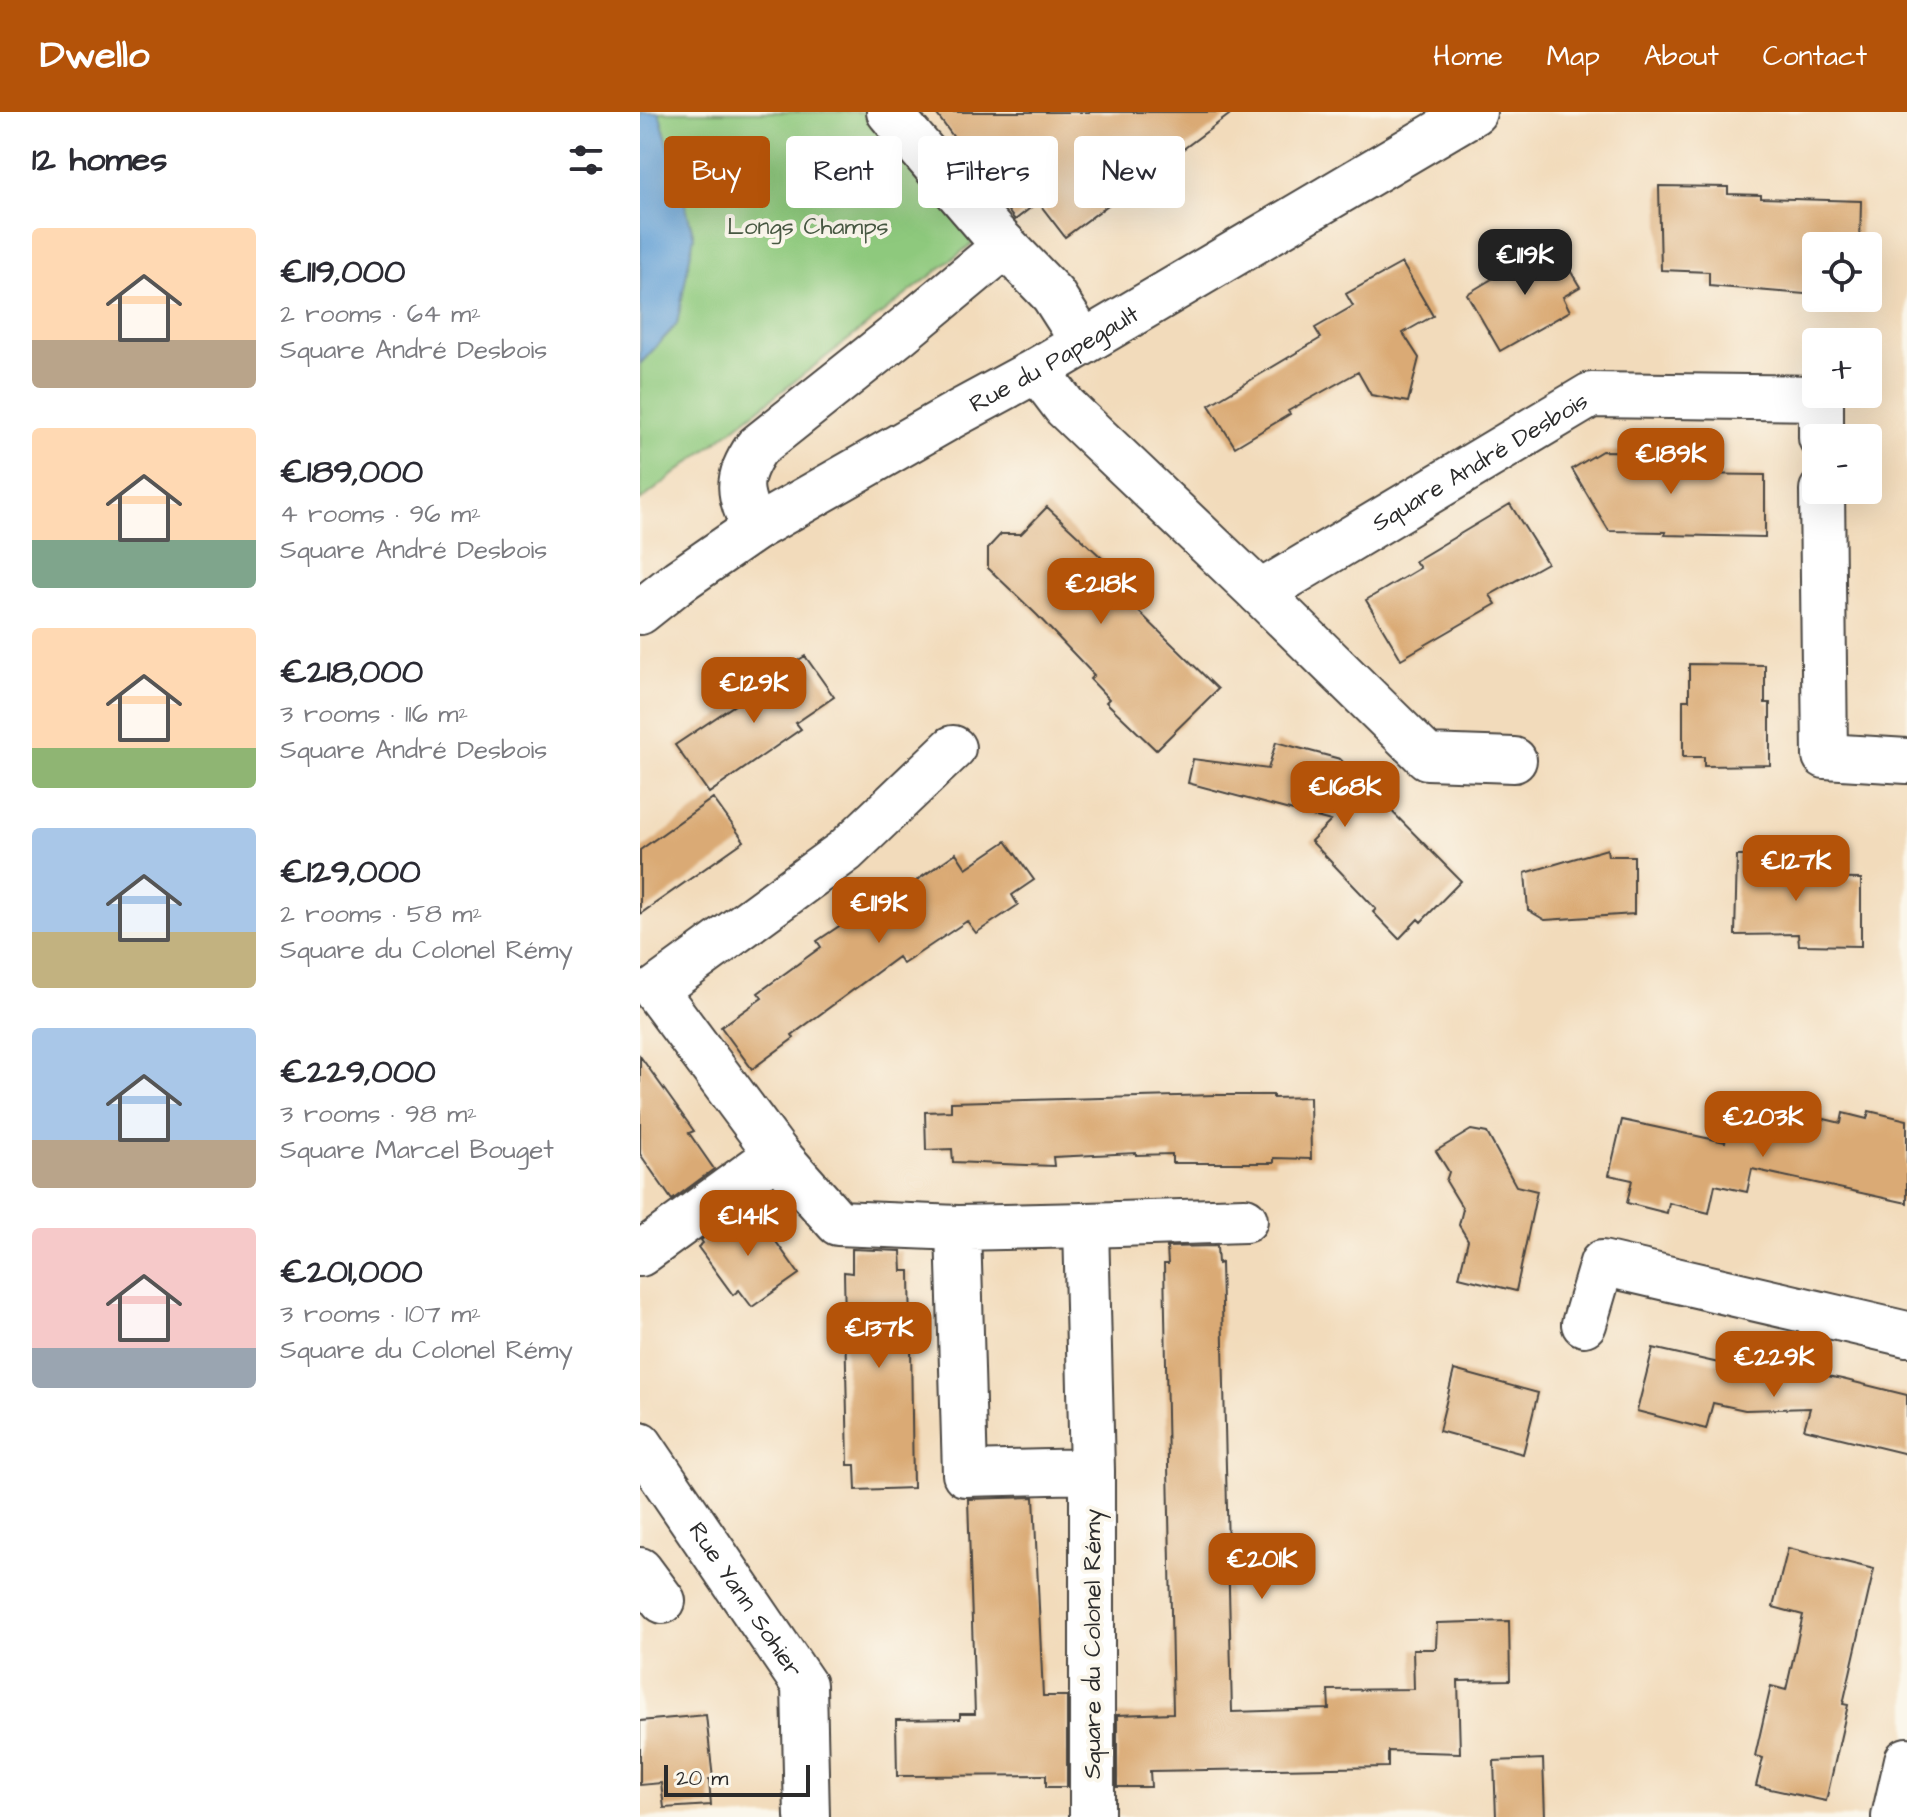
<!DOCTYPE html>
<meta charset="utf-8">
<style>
:root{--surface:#fff;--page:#f7f7f7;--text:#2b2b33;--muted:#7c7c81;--accent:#b45309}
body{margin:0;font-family:"Architects Daughter",sans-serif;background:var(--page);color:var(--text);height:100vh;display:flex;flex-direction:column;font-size:30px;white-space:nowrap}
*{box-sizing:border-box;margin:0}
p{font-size:26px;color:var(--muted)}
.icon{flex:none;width:44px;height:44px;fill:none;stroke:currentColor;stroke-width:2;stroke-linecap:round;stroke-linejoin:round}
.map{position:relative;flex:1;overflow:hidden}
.panel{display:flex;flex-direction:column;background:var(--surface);width:640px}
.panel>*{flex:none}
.hud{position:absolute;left:24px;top:24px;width:760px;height:72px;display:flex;gap:16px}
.buttons{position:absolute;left:1162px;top:120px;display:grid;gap:16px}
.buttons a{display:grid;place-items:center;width:80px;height:80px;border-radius:8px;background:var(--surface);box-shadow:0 8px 32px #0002;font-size:40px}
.scale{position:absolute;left:24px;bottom:20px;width:146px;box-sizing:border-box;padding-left:8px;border:4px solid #2b2b2b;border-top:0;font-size:22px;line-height:28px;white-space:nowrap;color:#2b2b2b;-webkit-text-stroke:6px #fbf7ec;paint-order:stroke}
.price{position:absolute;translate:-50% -68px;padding:0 18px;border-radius:16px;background:var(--accent);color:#fff;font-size:26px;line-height:52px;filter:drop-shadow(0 2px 4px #0008)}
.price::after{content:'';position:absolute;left:50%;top:48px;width:24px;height:18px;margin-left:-12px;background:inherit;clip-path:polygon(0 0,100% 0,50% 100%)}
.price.current{background:#222;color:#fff}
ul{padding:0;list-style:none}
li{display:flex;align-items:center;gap:24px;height:200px;padding:0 32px}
li span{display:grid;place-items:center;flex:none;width:224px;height:160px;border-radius:8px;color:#555}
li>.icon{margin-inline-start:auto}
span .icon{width:96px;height:96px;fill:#fffc;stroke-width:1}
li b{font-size:34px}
h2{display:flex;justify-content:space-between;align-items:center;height:96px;padding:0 32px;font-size:34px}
.pill{padding:0 28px;border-radius:8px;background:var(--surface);box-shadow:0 8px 32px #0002;font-size:28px;line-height:72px}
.pill.current{background:var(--accent);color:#fff}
header{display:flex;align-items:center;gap:48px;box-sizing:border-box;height:112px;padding:0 40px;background:var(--accent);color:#fff}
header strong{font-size:38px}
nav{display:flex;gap:44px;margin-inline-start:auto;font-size:28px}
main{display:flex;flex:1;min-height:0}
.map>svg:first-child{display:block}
.green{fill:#8ec97d;stroke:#5c7a54;stroke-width:2}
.water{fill:#65a1d6;stroke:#486680;stroke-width:2}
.building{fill:#daaa75}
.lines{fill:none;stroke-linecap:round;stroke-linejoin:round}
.minor-casing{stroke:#494541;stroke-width:48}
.minor{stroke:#fff;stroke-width:44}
.labels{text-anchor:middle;stroke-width:8;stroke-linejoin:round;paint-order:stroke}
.park-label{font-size:24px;fill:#495a44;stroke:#fbf7ec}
.street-label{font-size:24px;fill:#2b2b2b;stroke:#fbf7ec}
</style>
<header>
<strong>Dwello</strong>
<nav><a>Home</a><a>Map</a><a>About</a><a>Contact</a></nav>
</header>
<main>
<section class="panel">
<h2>12 homes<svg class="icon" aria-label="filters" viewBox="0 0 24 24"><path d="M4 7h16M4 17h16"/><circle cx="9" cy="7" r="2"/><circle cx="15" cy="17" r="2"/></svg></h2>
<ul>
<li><span style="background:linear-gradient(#ffd9b3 70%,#b9a48a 0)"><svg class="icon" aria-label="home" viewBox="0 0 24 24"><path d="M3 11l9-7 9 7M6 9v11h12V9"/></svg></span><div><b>€119,000</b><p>2 rooms · 64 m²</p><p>Square André Desbois</p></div></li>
<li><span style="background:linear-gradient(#ffd9b3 70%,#7fa58c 0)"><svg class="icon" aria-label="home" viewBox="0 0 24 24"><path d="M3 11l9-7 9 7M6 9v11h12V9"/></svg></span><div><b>€189,000</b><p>4 rooms · 96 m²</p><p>Square André Desbois</p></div></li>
<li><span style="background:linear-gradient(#ffd9b3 75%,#8fb573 0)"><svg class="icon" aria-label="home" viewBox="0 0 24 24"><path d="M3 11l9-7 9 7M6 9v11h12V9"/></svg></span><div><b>€218,000</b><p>3 rooms · 116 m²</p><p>Square André Desbois</p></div></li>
<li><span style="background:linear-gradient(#a9c7e8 65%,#c2b280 0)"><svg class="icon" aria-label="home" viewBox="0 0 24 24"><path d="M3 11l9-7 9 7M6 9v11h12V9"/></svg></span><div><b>€129,000</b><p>2 rooms · 58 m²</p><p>Square du Colonel Rémy</p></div></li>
<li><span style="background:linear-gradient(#a9c7e8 70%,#b9a48a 0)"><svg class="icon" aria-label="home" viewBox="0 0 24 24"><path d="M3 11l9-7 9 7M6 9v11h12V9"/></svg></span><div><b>€229,000</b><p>3 rooms · 98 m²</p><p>Square Marcel Bouget</p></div></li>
<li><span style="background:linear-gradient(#f6c9c9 75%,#9aa5b1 0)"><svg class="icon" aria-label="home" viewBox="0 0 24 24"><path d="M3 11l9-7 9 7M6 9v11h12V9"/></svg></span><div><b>€201,000</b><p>3 rooms · 107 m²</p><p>Square du Colonel Rémy</p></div></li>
</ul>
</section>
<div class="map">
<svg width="1267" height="1705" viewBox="0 0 1267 1705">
<rect width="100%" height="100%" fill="#fbf7ec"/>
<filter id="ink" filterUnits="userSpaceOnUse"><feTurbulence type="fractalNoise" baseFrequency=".0125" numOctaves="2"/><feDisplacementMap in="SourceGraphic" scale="16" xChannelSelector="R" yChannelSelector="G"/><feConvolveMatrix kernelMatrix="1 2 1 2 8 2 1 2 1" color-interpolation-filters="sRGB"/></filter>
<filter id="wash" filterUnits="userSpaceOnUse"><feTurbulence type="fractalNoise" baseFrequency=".006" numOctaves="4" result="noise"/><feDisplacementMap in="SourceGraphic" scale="32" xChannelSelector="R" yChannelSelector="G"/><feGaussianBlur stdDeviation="1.8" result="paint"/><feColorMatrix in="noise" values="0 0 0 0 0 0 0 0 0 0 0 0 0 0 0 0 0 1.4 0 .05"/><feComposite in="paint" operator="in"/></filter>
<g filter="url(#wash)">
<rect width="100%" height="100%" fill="#f2dbbb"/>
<!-- green -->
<path class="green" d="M19 0H233L333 131 0 389V252L37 212 53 124Z"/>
<!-- water -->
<path class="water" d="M0 0H19L54 124 37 212 0 252Z"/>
<g id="blocks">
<!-- building -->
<path class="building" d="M295 0H593L425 125 398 90 375 108Z
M1019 74 1088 75V82L1121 83V86L1221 89 1220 134H1176V183L1069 174V160L1021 158Z
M913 130 940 175 923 185 930 199 860 239 827 182Z
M762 151 793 204 763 221 779 246 768 290 731 283 718 260 648 299 650 302 595 335 569 293 681 226 675 216 713 194 706 182Z
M962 339 1037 340 1046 355V362L1125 363V425L1025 423 1026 420 969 419 932 357Z
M870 392 907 451 850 483 856 492 761 547 726 488 780 456 775 449Z
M407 395 474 457 470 459 495 482 488 489 578 577 516 638 466 590 469 587 450 567 454 563 397 503 348 456V436L361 422H381Z
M165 544 194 585 156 611 161 617 69 681 35 633 123 574 122 571Z
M1049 552 1125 553V591H1130V653L1064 654V645H1043V588H1049Z
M636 630 700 647 821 769 781 810 778 807 759 827 733 800 736 797 671 729 691 709 548 671 553 647 628 657Z
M73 686 104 729 0 802V738Z
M366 729 394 768 372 783 378 793 336 821 327 809 263 852 258 845 152 923 154 926 112 957 81 915 122 886 118 881 181 835 177 829 250 780 253 785 316 741 326 756Z
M967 737 968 744H994V802L905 808 888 798 885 761Z
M1097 744H1159V766L1221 767V834L1159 833 1158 822 1095 823Z
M0 944 54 1019 49 1021 74 1057 32 1088 0 1042Z
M575 983H633V986L670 985 671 1047 634 1046V1051H532V1042L496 1043V1041L413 1045 414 1054 313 1050 312 1037 286 1038 285 1000 311 999V990Z
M1229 999 1267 1008V1091L1112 1057 1107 1080 1075 1073 1069 1101 1029 1091 1027 1101 987 1091 992 1068 969 1063 982 1008 1085 1030 1089 1012 1149 1026 1155 1000 1201 1011 1203 1001 1227 1007Z
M831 1018 847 1021 876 1074 897 1079 876 1179 819 1165 828 1128 819 1113 823 1097 806 1069 809 1060 796 1039Z
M112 1096 159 1162 112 1195 99 1178 93 1183 58 1135 63 1131 61 1128 103 1098 105 1102Z
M577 1134 578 1152 581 1151 592 1600 689 1597 688 1578 774 1577 773 1537H796L797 1511 869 1509 870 1568 818 1569 820 1641 748 1639V1655L510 1659 511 1675H477V1603L533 1601 524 1152H528L527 1135Z
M212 1137 261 1139 262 1159H270L273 1376 216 1378 215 1353H208L204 1160 212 1161Z
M1013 1236 1140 1265 1143 1255 1202 1267 1267 1283V1342L1164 1317 1170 1296 1105 1298 1073 1291 1066 1317 997 1299Z
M814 1258 898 1281 883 1342 799 1319Z
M394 1385 403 1584H427V1675H406V1663L257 1664 256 1608 320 1607V1602H335L328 1387Z
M1148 1436 1234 1457 1203 1592 1208 1593 1186 1689 1116 1674 1123 1646 1115 1644 1131 1574 1146 1578 1163 1503 1133 1495Z
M66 1603 73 1667 69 1668 71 1693 24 1696 21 1671 0 1673V1609Z
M903 1647 905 1705H856L854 1649Z"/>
</g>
</g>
<g filter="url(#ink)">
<use href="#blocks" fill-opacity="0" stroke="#494541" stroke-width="2"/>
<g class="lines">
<!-- minor casing -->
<g class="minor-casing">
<g id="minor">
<path d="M249 0 353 121 413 183 443 230"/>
<path d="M397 258 425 295 620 481 787 645 874 648"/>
<path d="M1182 378 1185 644 1267 649"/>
<path d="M114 417C99 381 94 369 117 335L259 222 365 134"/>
<path id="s1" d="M620 481 951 283 1181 286V326"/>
<path id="s2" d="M0 500 39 469 114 417 312 304 397 258 834 0"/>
<path d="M313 636 205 739 15 878 137 1042 198 1111 318 1116"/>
<path d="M446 1113 605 1108"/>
<path d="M0 1142 137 1042"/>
<path d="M944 1212 962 1151 1267 1222"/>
<path id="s3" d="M0 1332 164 1573 167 1705"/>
<path d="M0 1458 23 1489"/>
<path d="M452 1705V1359L446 1113 318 1116 325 1362 452 1359"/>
<path d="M1254 1705 1267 1648"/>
</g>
</g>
<!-- minor -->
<use href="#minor" class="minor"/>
</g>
</g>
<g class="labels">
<!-- park labels -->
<g class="park-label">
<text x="168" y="122">Longs Champs</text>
</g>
<!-- street labels -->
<g class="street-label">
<text dy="8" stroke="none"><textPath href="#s2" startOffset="486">Rue du Papegault</textPath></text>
<text dy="8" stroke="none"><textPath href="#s1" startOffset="256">Square André Desbois</textPath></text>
<text dy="8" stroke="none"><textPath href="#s3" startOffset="188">Rue Yann Sohier</textPath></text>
<text transform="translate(452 1532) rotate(-90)" y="8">Square du Colonel Rémy</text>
</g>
</g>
</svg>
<div class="buttons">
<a><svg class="icon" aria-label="locate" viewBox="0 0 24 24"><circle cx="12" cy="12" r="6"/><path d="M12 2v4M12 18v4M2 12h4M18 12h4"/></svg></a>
<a>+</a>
<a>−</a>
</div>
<div class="scale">20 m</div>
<b class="price current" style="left:885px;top:185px">€119K</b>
<b class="price" style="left:1031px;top:384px">€189K</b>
<b class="price" style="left:461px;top:514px">€218K</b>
<b class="price" style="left:114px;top:613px">€129K</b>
<b class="price" style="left:705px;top:717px">€168K</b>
<b class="price" style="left:1156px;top:791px">€127K</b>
<b class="price" style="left:239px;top:833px">€119K</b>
<b class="price" style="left:1123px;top:1047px">€203K</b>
<b class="price" style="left:108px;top:1146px">€141K</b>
<b class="price" style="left:239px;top:1258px">€137K</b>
<b class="price" style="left:1134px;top:1287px">€229K</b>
<b class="price" style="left:622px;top:1489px">€201K</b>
<div class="hud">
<a class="pill current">Buy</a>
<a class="pill">Rent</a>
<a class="pill">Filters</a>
<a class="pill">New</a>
</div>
</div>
</main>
